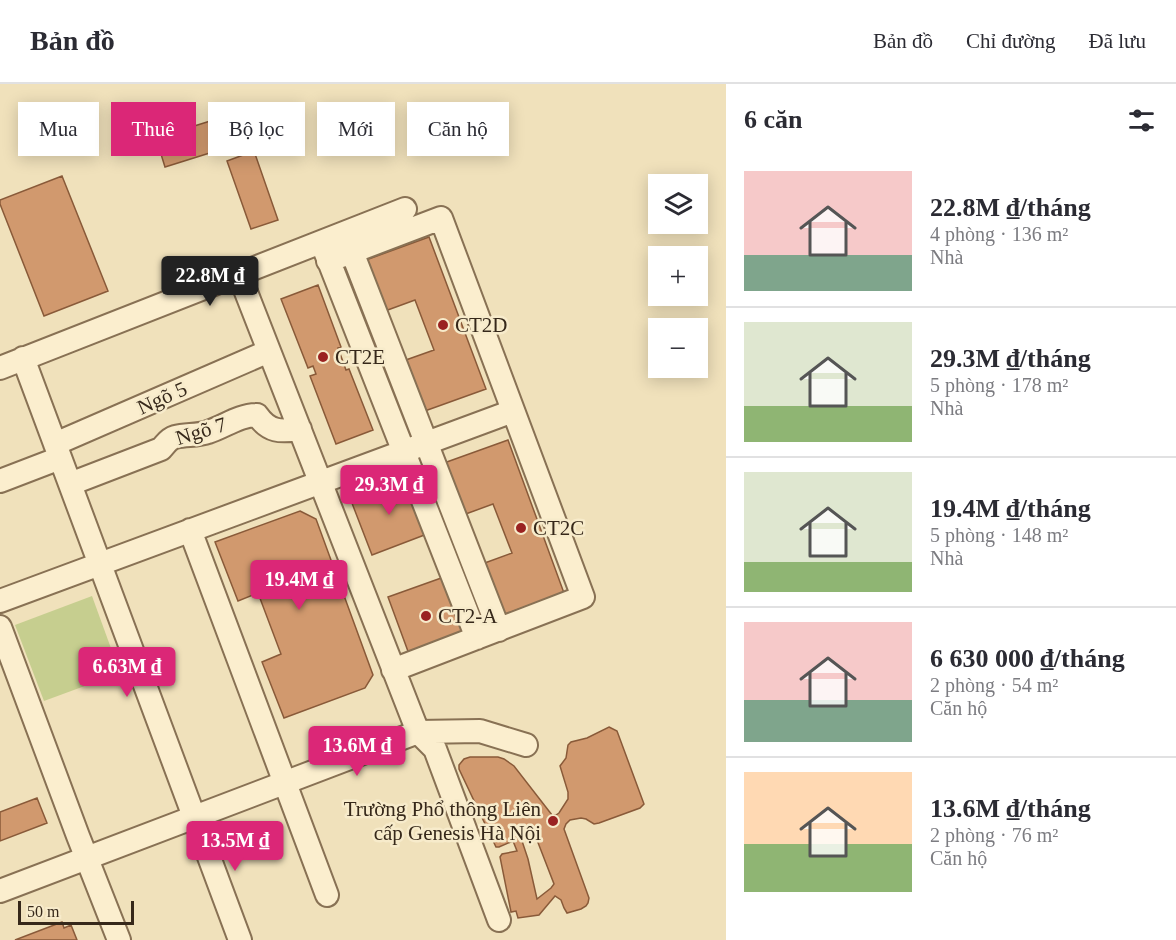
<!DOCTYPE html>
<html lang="vi">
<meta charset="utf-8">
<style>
:root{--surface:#fff;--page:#f7f7f7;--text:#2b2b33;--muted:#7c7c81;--line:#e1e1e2;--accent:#db2777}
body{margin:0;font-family:"Times New Roman",serif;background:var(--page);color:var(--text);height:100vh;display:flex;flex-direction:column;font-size:22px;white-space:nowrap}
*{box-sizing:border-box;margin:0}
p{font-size:20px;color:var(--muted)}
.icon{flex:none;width:33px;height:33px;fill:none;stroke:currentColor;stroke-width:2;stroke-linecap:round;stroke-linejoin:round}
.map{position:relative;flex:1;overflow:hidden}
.details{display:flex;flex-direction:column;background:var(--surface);width:450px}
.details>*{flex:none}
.banner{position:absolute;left:18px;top:18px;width:570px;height:54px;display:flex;gap:12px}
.controls{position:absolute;left:648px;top:90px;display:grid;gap:12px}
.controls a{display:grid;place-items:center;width:60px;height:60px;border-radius:0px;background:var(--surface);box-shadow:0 3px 15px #0003;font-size:30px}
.scale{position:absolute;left:18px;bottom:15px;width:116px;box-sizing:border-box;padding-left:6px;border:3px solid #36281a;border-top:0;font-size:16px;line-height:21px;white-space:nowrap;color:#36281a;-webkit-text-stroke:4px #f7ebcb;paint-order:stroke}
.price{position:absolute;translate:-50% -51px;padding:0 14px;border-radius:6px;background:var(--accent);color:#fff;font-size:20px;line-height:39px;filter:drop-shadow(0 2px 3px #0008)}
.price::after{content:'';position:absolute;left:50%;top:36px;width:18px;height:14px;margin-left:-9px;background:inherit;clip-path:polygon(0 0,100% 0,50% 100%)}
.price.on{background:#222;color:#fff}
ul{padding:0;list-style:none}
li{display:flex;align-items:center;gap:18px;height:150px;padding:0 18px}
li+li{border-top:2px solid var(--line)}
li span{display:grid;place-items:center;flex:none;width:168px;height:120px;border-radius:0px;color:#555}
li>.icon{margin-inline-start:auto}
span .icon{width:72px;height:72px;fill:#fffc;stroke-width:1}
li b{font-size:26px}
h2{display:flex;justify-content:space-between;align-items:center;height:72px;padding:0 18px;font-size:26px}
.tag{padding:0 21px;border-radius:0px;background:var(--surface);box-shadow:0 3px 15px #0003;font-size:21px;line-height:54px}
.tag.on{background:var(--accent);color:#fff}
header{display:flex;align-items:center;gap:36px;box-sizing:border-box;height:84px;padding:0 30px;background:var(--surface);border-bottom:2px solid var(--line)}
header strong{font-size:28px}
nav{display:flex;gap:33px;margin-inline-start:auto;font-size:21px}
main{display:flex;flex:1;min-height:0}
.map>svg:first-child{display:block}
.green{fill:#c6ce8f}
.building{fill:#d1996e;stroke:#895a39;stroke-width:1.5;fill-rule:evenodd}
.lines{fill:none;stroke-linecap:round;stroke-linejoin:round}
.minor-casing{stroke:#887154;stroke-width:26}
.minor{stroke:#fbeece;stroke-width:22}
.poi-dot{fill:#9a2221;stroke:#f7ebcb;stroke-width:2}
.labels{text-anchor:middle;stroke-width:5;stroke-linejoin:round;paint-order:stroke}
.poi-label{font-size:21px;fill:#36281a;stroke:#f7ebcb;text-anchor:start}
.street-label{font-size:21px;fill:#36281a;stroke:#f7ebcb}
</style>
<header>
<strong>Bản đồ</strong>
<nav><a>Bản đồ</a><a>Chỉ đường</a><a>Đã lưu</a></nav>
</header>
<main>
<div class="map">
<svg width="726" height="856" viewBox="0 0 726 856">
<rect width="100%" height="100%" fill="#f0e1bb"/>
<!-- green -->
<path class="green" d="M92 512 120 589 44 617 15 541Z"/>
<!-- building -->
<path class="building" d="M239 28 248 57 165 83 156 54Z
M254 67 278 136 251 145 227 77Z
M62 92 108 207 44 232 0 120V116Z
M429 153 486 305 422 328 403 277 434 266 415 216 385 227 366 176Z
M318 201 341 263 338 264 346 286 349 285 373 346 336 360 310 292 316 290 313 282 308 284 281 215Z
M508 356 564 509 500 532 482 480 512 469 493 420 463 431 444 379Z
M406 393 427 450 372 471 350 414Z
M300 427 316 435 373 591 365 604 284 634 262 578 281 570 258 509 238 517 215 458Z
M444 493 465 550 409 570 388 513Z
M609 643 617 647 644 720 640 724 599 739 594 740 586 735 581 734 570 736 566 740 564 745 589 814 588 819 586 822 581 825 567 829 564 824 561 816 555 812 539 831 518 834 516 827 511 828 500 773 502 770 517 767 513 757 499 763H496L459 685V681L464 675 470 673H498L504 675 514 682 552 731H556L559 729 568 715V708L560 682 566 674 568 661 571 658 587 654ZM532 748 537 756 554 800 551 804 537 815 528 775 522 757V754Z
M37 714 47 739 0 757V728Z
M62 838 64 844 71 841 77 856H15Z"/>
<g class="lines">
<!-- minor casing -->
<g class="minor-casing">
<path id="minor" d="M347 155 499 546
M323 162 477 554
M328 177 441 134 583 513 393 586
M23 274 240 856
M0 284 405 125
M55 360 269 267
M0 397 60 374
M70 400 161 365C166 360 168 355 175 353 186 350 197 352 208 348 224 343 239 331 257 331 269 348 280 348 300 345
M190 446 327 811
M0 517 513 327
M0 543 78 752 119 856
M418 648 435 665 499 836
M418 648 480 647 526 661
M0 807 418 648 239 190"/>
</g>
<!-- minor -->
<use href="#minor" class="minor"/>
</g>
<!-- markers -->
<g class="poi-dot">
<circle cx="443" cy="241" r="6"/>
<circle cx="323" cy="273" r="6"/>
<circle cx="521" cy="444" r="6"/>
<circle cx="426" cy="532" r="6"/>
<circle cx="553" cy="737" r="6"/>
</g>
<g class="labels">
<!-- poi labels -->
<g class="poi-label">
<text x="455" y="248">CT2D</text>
<text x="335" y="280">CT2E</text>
<text x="533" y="451">CT2C</text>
<text x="438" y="539">CT2-A</text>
<text x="541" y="732" text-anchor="end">Trường Phổ thông Liên<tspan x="541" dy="24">cấp Genesis Hà Nội</tspan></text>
</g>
<!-- street labels -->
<g class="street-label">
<text transform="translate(162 314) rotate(-24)" y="7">Ngõ 5</text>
<text transform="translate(201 347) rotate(-17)" y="7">Ngõ 7</text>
</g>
</g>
</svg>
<div class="controls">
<a><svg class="icon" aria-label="layers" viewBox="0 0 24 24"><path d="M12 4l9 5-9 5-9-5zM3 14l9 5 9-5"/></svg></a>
<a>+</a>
<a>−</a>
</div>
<div class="scale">50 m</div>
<b class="price on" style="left:210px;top:223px">22.8M ₫</b>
<b class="price" style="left:389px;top:432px">29.3M ₫</b>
<b class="price" style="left:299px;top:527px">19.4M ₫</b>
<b class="price" style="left:127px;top:614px">6.63M ₫</b>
<b class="price" style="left:357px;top:693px">13.6M ₫</b>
<b class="price" style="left:235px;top:788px">13.5M ₫</b>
<div class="banner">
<a class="tag">Mua</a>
<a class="tag on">Thuê</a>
<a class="tag">Bộ lọc</a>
<a class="tag">Mới</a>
<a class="tag">Căn hộ</a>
</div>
</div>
<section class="details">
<h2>6 căn<svg class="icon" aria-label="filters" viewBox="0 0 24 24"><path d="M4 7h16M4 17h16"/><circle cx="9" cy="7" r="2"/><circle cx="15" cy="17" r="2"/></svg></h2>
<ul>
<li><span style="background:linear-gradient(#f6c9c9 70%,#7fa58c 0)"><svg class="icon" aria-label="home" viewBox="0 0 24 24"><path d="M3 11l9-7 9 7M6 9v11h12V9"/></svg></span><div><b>22.8M ₫/tháng</b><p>4 phòng · 136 m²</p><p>Nhà</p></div></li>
<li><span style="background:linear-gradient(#dfe7d0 70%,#8fb573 0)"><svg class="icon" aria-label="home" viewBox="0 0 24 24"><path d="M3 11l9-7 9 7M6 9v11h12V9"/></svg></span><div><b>29.3M ₫/tháng</b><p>5 phòng · 178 m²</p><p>Nhà</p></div></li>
<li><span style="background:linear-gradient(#dfe7d0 75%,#8fb573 0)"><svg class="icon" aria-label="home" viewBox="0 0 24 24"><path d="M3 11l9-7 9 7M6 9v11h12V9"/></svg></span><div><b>19.4M ₫/tháng</b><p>5 phòng · 148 m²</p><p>Nhà</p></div></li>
<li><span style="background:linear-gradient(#f6c9c9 65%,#7fa58c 0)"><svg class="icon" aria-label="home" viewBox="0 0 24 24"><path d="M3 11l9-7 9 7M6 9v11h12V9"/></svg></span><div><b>6 630 000 ₫/tháng</b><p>2 phòng · 54 m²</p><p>Căn hộ</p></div></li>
<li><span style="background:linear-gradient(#ffd9b3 60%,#8fb573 0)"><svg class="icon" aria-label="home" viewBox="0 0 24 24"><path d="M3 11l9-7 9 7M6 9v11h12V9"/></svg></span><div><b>13.6M ₫/tháng</b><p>2 phòng · 76 m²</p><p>Căn hộ</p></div></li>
</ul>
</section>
</main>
